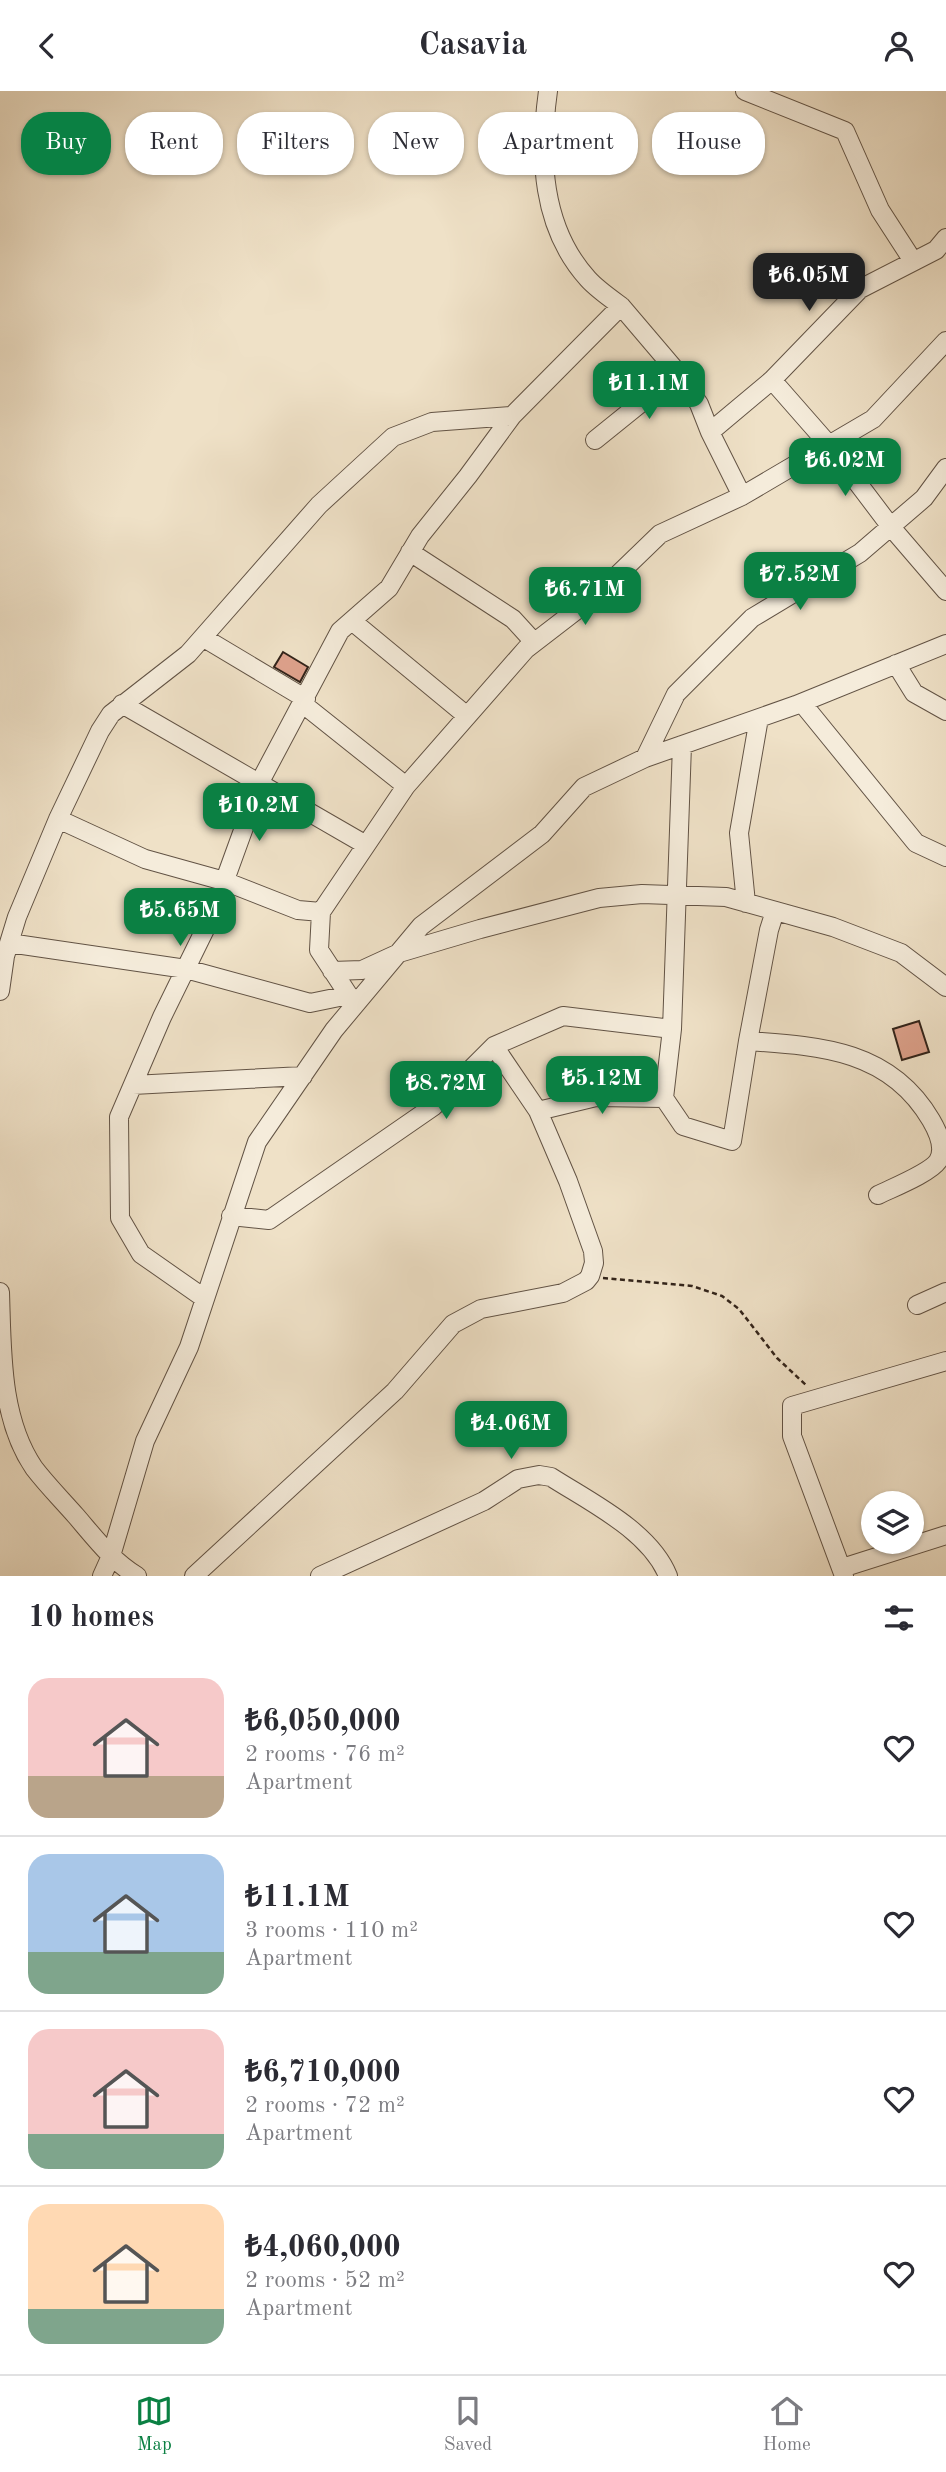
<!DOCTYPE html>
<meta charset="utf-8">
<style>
:root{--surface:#fff;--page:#f7f7f7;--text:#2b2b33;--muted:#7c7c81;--line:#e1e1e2;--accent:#0b8043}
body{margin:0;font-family:"Old Standard TT",serif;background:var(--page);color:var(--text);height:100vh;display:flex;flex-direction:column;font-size:26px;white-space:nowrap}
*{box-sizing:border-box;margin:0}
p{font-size:23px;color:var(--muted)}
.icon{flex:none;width:38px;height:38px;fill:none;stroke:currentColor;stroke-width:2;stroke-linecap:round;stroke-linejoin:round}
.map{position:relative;height:1485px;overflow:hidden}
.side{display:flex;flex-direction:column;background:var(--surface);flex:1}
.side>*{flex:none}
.guide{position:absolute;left:21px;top:21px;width:905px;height:63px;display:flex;gap:14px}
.tools{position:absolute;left:861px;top:1400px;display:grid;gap:14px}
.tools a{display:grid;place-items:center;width:63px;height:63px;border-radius:50%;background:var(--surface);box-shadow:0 2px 5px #0004;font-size:35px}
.price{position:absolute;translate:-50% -60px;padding:0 16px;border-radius:14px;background:var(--accent);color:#fff;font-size:23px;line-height:46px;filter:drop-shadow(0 2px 4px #0008)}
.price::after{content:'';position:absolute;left:50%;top:42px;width:21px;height:16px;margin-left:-10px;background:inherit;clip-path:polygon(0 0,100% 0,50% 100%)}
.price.selected{background:#222;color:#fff}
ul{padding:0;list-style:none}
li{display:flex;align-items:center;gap:21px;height:175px;padding:0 28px}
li+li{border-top:2px solid var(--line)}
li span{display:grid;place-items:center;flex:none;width:196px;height:140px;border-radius:21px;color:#555}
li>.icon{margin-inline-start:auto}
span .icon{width:84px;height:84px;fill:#fffc;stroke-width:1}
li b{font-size:30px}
h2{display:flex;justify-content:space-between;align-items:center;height:84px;padding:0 28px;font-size:30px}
.pill{padding:0 24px;border-radius:28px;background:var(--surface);box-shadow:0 2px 5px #0004;font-size:24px;line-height:63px}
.pill.selected{background:var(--accent);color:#fff}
header{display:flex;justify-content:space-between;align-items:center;height:91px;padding:0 28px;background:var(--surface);font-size:32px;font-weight:600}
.dock{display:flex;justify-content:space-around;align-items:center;height:98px;border-top:2px solid var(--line);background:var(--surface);font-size:19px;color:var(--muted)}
.dock a{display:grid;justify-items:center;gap:4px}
.dock .selected{color:var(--accent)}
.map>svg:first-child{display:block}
.building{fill:#dda18b;stroke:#33241a;stroke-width:2}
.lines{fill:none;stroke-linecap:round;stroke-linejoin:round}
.minor-casing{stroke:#625345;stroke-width:20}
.path{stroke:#33241a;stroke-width:2.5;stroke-dasharray:5 3.5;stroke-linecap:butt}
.minor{stroke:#f5ecdb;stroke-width:18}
</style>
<header><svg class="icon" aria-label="back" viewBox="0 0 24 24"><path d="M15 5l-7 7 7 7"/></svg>Casavia<svg class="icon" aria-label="person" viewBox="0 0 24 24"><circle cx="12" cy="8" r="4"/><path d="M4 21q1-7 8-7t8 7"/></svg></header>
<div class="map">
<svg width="946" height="1485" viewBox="0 0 946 1485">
<rect width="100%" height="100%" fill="#efe1c7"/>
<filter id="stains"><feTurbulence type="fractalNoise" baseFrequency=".00286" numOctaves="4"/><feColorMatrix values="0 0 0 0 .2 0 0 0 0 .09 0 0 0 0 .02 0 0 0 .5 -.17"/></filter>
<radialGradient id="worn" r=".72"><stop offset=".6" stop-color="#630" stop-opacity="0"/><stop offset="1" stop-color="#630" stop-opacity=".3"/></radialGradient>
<!-- building -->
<path class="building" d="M283 561 308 576 300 591 274 576Z
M919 930 929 961 902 969 893 938Z"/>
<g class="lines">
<!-- minor casing -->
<g class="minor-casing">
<path id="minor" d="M548 0C539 65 541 136 588 188 597 198 610 207 621 215
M745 0 845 40 880 119 913 170
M772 289 829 354 891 436 946 500
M710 341 772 289 860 198 936 159 946 147
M595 349 678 282
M410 461 513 528 534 551
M352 530 467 625
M204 547 306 608
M896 573 914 602 946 620
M802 612 916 752 946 766
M122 613 366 754
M303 613 406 695
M682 654 672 938 664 1007 683 1035 732 1050 748 950 769 839 775 820
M645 667 676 603 752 527 860 462 924 407 946 377
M58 728 145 768 224 790 298 819 321 821
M746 812 739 742 759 627
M9 852 186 878 310 912 349 904
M332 880 362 879 399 862 480 838 599 807 642 803 726 806 833 836 901 862 946 896
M0 900 5 865 17 826 58 728 100 640 111 623 188 563 319 414 393 346 432 331 512 325 621 215 678 282 699 313 710 341 742 405
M355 914 319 859 321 821 406 695 526 558 600 501 660 443 742 405 873 328 946 250
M748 950C821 955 890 959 931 1029 938 1041 946 1057 938 1070 930 1082 892 1097 878 1104
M133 994 303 985
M538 1020 596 1006 664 1007
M231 1125 269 1129 434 1015 494 955 563 925 672 938
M0 1201C2 1260 0 1327 34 1377 47 1394 62 1409 76 1425 95 1447 112 1470 137 1485
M204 1207 141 1163 120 1127 119 1026 162 926 213 822 262 687 340 540 389 497 420 445 468 385 512 325
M917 1214 946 1201
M842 1477 946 1444
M102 1485 111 1465 145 1350 189 1256 257 1051 334 939 421 835 542 743 584 696 645 667 796 614 946 553
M194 1485 395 1300 453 1233 481 1218 563 1202 586 1190 590 1185 594 1172 593 1160 568 1090 538 1020 494 955
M320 1485 484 1410 518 1388 539 1384 551 1386C590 1411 650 1440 668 1485
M844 1485 792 1345V1315L946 1270"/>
</g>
<!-- path -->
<path class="path" d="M603 1187 692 1195 722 1205 739 1218 777 1267 807 1295"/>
<!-- minor -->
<use href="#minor" class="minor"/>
</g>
<rect width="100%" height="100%" filter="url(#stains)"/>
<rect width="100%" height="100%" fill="url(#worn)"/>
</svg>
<div class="tools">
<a><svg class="icon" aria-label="layers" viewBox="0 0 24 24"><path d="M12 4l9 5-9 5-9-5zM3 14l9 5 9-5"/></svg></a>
</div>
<b class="price selected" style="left:809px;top:222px">₺6.05M</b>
<b class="price" style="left:649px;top:330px">₺11.1M</b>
<b class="price" style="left:845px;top:407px">₺6.02M</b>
<b class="price" style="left:800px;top:521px">₺7.52M</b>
<b class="price" style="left:585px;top:536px">₺6.71M</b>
<b class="price" style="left:259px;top:752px">₺10.2M</b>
<b class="price" style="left:180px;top:857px">₺5.65M</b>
<b class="price" style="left:602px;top:1025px">₺5.12M</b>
<b class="price" style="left:446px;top:1030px">₺8.72M</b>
<b class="price" style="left:511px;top:1370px">₺4.06M</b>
<div class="guide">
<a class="pill selected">Buy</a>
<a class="pill">Rent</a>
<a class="pill">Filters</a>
<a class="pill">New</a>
<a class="pill">Apartment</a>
<a class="pill">House</a>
</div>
</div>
<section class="side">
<h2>10 homes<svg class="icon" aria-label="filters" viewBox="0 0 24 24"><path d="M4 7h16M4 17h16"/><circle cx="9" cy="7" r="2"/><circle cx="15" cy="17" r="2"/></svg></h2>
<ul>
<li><span style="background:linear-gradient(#f6c9c9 70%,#b9a48a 0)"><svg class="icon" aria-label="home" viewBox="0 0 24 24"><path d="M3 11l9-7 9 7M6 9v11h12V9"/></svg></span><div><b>₺6,050,000</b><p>2 rooms · 76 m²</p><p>Apartment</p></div><svg class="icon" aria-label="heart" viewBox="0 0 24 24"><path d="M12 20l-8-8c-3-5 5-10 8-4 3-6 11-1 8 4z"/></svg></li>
<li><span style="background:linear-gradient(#a9c7e8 70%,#7fa58c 0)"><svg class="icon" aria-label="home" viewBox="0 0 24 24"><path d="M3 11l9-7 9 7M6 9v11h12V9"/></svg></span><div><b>₺11.1M</b><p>3 rooms · 110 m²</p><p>Apartment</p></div><svg class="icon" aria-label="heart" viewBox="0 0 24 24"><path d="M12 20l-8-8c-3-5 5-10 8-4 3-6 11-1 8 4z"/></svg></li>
<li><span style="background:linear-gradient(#f6c9c9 75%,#7fa58c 0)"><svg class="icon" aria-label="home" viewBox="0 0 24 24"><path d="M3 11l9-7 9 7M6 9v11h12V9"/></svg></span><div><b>₺6,710,000</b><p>2 rooms · 72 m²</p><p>Apartment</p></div><svg class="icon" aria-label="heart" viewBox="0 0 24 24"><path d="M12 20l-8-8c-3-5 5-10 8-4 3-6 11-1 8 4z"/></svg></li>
<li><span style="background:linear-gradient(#ffd9b3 75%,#7fa58c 0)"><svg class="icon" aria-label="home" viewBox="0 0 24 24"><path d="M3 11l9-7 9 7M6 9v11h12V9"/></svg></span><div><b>₺4,060,000</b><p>2 rooms · 52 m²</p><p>Apartment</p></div><svg class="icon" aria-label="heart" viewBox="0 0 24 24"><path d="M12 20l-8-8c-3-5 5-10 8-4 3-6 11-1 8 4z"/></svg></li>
</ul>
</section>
<nav class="dock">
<a class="selected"><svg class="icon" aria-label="map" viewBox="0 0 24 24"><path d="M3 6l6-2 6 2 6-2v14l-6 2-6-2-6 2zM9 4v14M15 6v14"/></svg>Map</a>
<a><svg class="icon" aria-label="saved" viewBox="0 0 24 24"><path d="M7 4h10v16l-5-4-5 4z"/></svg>Saved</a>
<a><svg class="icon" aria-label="home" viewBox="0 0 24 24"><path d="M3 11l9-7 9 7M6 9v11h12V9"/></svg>Home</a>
</nav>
